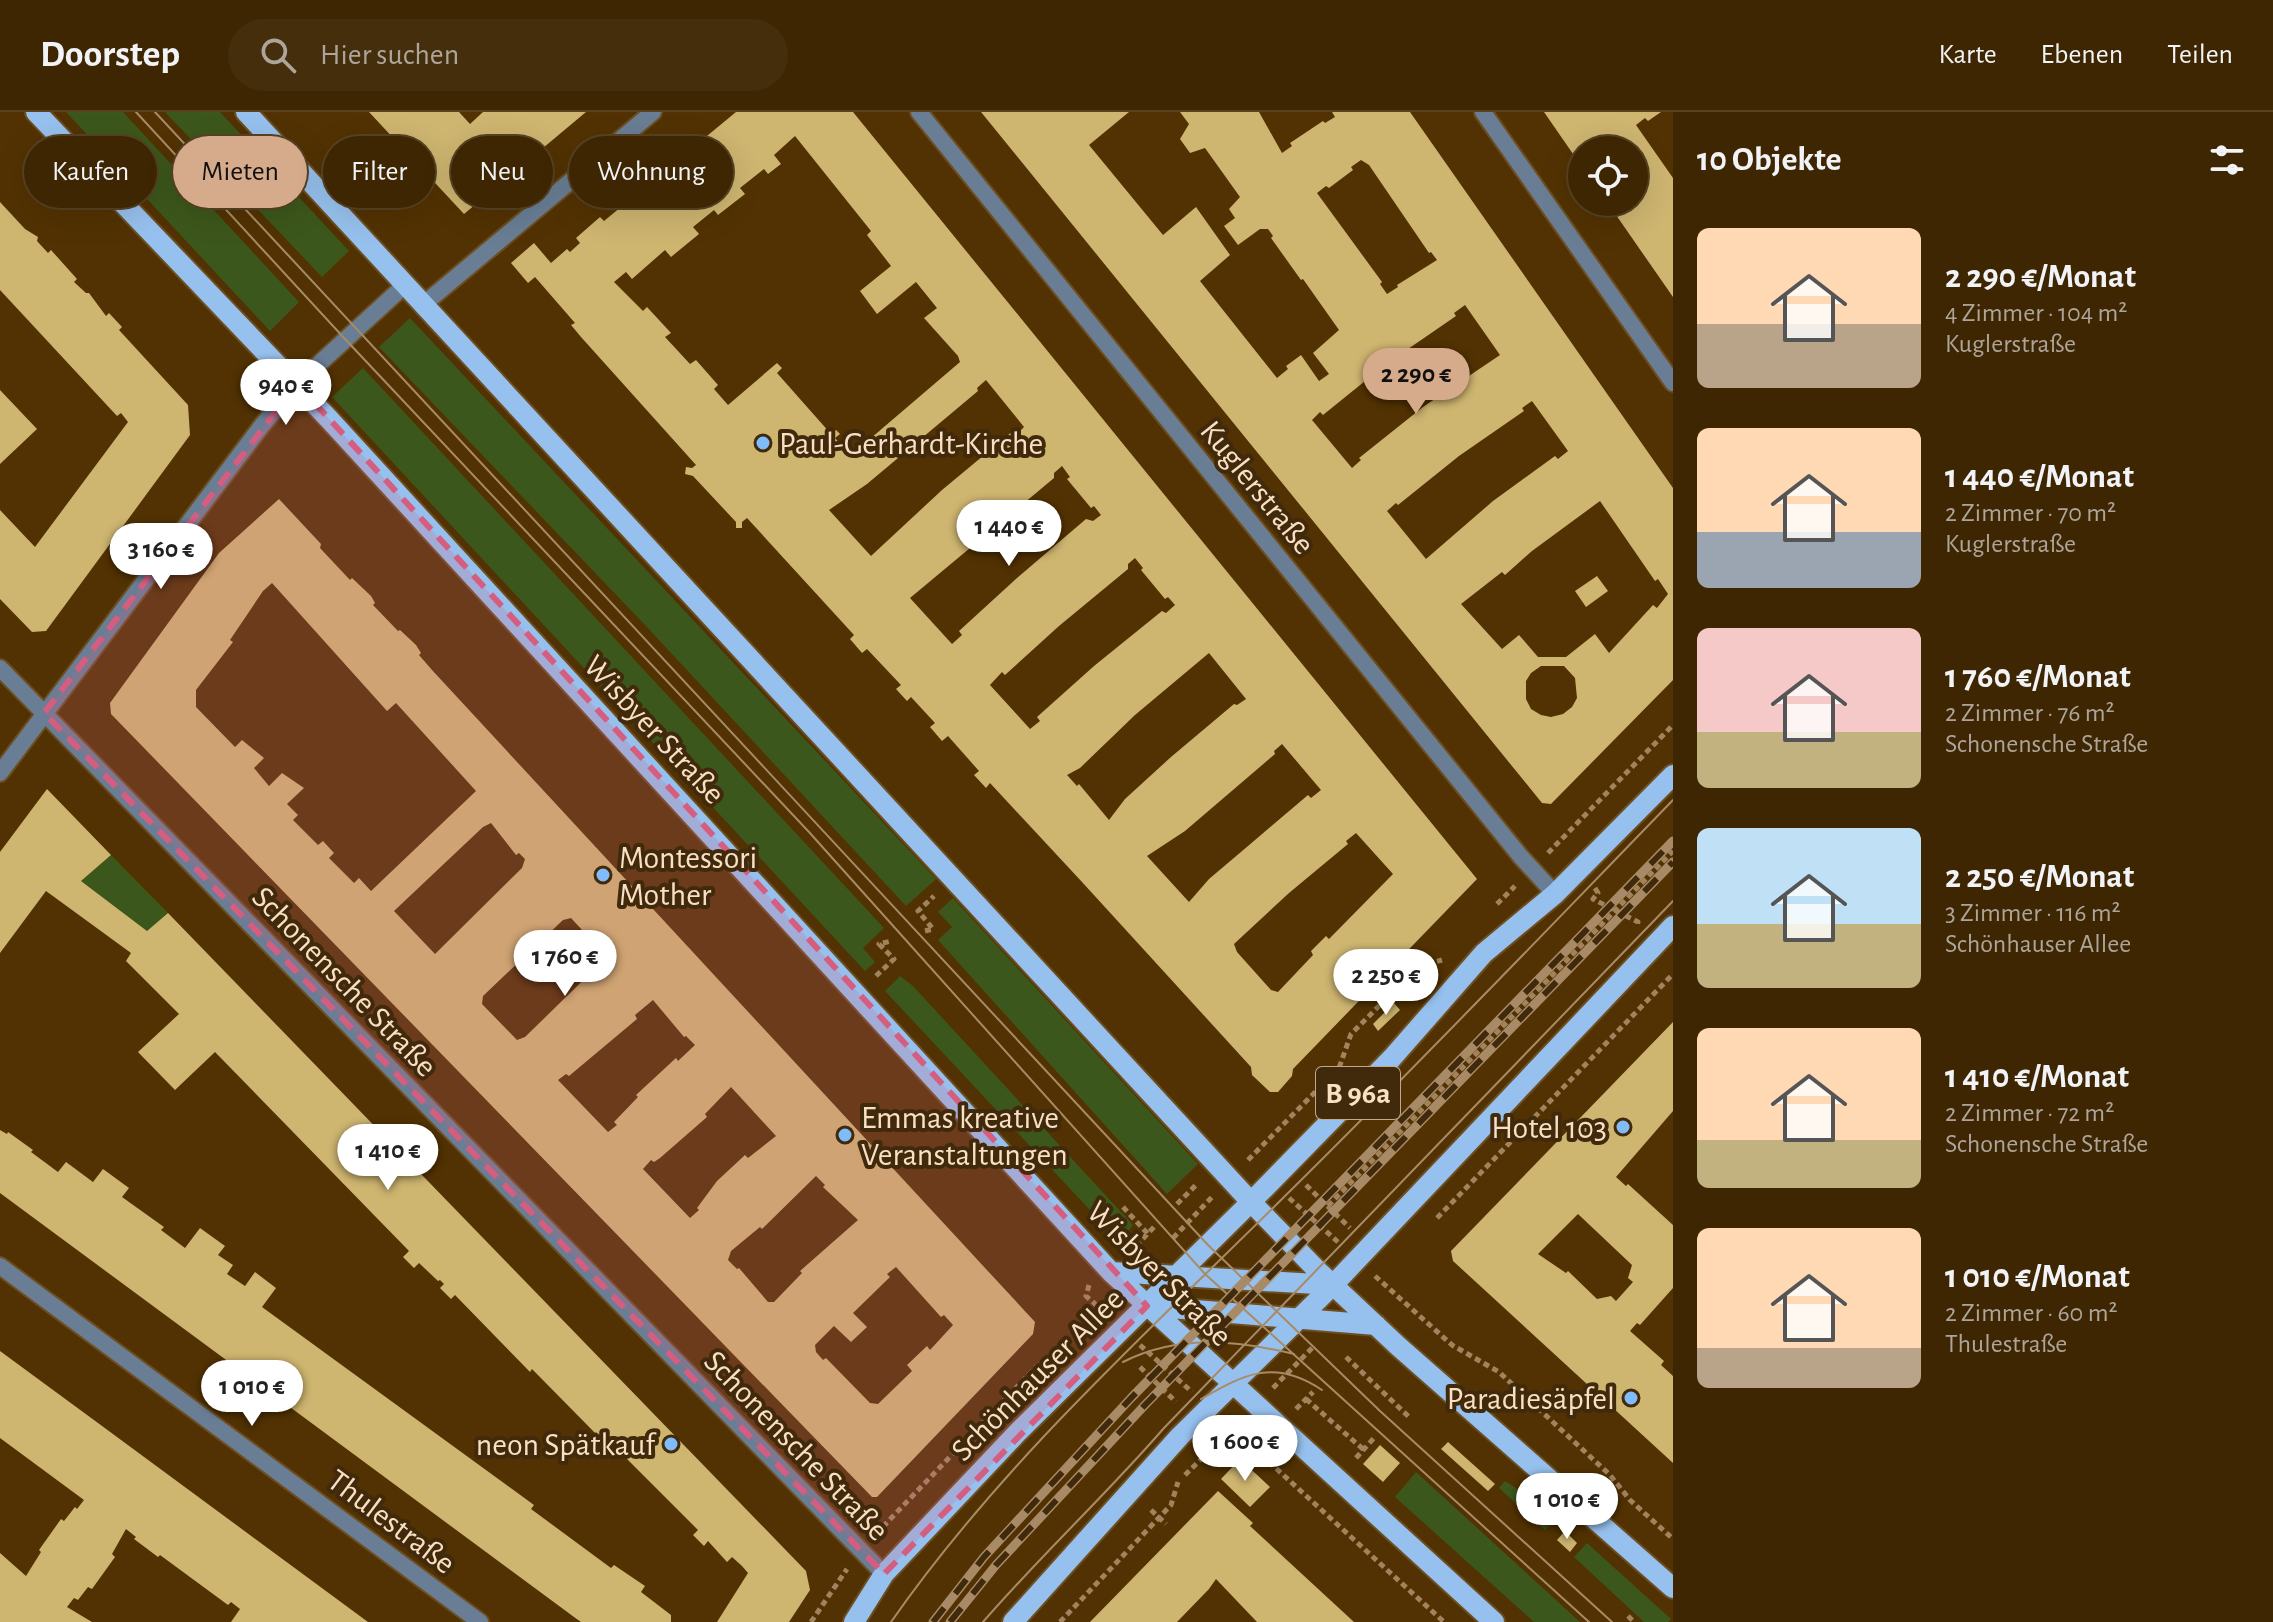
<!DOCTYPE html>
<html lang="de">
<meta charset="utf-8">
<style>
:root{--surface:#3e2602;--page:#452e0c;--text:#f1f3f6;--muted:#ada599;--line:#574324;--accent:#d6ab8b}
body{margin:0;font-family:"Alegreya Sans",sans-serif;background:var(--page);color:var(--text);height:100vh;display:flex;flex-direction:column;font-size:30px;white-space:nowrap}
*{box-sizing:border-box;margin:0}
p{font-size:26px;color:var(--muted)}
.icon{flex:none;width:44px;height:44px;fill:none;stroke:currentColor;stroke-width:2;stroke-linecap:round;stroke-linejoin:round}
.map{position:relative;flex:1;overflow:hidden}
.sheet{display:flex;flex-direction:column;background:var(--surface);width:600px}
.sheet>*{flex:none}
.guide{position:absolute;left:24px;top:24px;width:760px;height:72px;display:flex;gap:16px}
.fabs{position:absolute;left:1568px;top:24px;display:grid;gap:16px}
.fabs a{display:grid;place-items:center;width:80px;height:80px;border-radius:50%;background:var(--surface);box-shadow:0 8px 32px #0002,0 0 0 2px var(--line);font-size:40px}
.price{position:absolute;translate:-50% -68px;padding:0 18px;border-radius:28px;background:#fff;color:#222;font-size:26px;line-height:52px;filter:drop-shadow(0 2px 4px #0008)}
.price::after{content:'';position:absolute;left:50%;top:48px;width:24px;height:18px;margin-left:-12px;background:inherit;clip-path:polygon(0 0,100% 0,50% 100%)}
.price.selected{background:var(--accent);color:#111}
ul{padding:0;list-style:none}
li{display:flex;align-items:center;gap:24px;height:200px;padding:0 24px}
li span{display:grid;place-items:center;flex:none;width:224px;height:160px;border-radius:12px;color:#555}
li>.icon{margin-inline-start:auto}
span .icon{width:96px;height:96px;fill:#fffc;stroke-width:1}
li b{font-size:34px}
h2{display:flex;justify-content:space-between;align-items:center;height:96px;padding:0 24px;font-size:34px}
.chip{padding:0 28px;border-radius:36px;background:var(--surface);box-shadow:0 8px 32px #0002,0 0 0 2px var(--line);font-size:28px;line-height:72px}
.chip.selected{background:var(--accent);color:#111}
header{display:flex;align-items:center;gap:48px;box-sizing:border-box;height:112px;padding:0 40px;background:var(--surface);border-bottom:2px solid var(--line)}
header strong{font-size:38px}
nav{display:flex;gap:44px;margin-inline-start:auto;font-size:28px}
.search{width:560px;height:72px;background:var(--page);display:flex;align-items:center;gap:20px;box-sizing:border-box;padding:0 28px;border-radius:44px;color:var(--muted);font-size:30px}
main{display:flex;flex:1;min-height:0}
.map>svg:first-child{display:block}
.green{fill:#3c571b}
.building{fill:#ceb570;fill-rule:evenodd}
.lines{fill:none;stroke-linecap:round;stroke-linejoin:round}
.service-casing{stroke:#6d4e21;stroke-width:20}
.minor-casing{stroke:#6d4e21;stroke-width:20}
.primary-casing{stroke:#6d4e21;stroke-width:24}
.path{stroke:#a1845e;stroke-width:5;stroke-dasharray:6 4;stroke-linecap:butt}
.service{stroke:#697e94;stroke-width:16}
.minor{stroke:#697e94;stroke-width:16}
.primary{stroke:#96c0ed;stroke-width:20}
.tram{stroke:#a88b66;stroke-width:2}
.rail-casing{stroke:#a88b66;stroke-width:9}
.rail{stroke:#412a0c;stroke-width:6;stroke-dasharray:18;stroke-linecap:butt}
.marked{fill:#d55e80;fill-opacity:0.2;stroke:#d55e80;stroke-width:6;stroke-dasharray:16 10;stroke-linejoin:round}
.poi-dot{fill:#81bcfa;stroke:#412a0c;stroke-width:3}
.labels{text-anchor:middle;stroke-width:8;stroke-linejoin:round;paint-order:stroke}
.shield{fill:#412a0c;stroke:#c2a98d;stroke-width:2}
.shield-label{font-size:30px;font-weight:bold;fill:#f9e0c4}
.poi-label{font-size:32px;fill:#f9e0c4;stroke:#412a0c;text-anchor:start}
.street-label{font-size:32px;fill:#f9e0c4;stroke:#412a0c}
</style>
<header>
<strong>Doorstep</strong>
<div class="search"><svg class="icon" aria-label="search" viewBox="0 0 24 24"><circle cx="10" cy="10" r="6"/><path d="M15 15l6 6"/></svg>Hier suchen</div>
<nav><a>Karte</a><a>Ebenen</a><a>Teilen</a></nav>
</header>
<main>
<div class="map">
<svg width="1673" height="1510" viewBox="0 0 1673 1510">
<rect width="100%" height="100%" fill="#523202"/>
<!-- green -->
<path class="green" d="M66 0H123L299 190 270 219Z
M165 0H220L349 139 322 165Z
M410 206 936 767 906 794 645 513 379 235Z
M363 256 884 816 863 836 875 850 865 859 332 285Z
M111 743 168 801 147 819 81 769Z
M953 786 1198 1052 1167 1082 938 828 952 815 938 800Z
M900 864 913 874 1133 1113 1121 1128 1088 1096 885 879Z
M1416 1360 1580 1510H1534L1395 1385Z
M1505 1369 1558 1404 1545 1418 1499 1376Z
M1587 1431 1671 1507 1668 1510H1644L1574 1445Z"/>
<!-- building -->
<path class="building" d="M369 0H459L470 12 483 0H586L464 102Z
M736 0H853L1477 767 1293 957 1292 964 1278 980H1270L1252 963 1251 955 1082 770 990 671 986 676 974 663 979 659 948 624 942 629 930 615 935 611 911 585 907 589 896 577 901 573 867 537 862 541 850 527 854 523 747 406 742 410V416H736V410L693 364 685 362 686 355 692 356 696 353 581 225 571 213 575 211 535 165 528 171 511 151 534 131 551 151 567 137 570 140 580 131 576 126 600 105 604 109ZM795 24 871 119 867 123 891 154 860 179 877 202 916 170 937 196 924 206 958 244 960 250 850 344 835 326 840 322 836 318 831 322 777 261 782 256 777 251 728 293 714 277 718 273 696 248 690 252 665 225 671 221 647 195 643 199 614 170 626 160 632 167 665 138 671 145 699 122 693 115 714 98 718 103 745 82 740 76 764 57 768 62 781 52 774 43ZM986 268 1024 315 1017 322 1013 319 942 378 871 444 829 398 867 372 978 279 977 276ZM1062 354 1070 365 1067 367 1091 396 1094 394 1101 403 1093 409 1086 407 1017 466 959 519 962 523 952 532 910 486 1054 366V361ZM1135 446 1143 456 1141 458 1165 487 1168 485 1175 493 1166 501 1162 499 1094 554 1037 605 1040 609 1030 617 990 573 1002 560 1005 563 1059 514 1128 457V452ZM1209 541 1246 587 1237 593 1234 592 1171 645 1125 687 1109 708 1079 672 1077 674 1067 663 1080 656 1135 603ZM1282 632 1321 678 1311 686 1308 683 1248 734 1209 767 1189 790 1147 744 1185 719 1275 642 1274 639ZM1356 721 1393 762 1329 827 1326 824 1311 839 1313 843 1278 880 1271 878 1237 840 1234 832 1289 781 1348 732 1346 729Z
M981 0H1129L1089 33 1163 123 1196 95 1230 143 1200 169 1277 266 1288 257 1286 254 1301 243 1319 269 1329 262 1313 241 1339 218 1303 167 1301 168 1271 126 1273 124 1268 117H1260L1238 133 1224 114 1235 106 1229 97 1240 85 1205 36 1190 41 1180 27 1189 12 1180 0H1259L1282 41 1292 34 1290 31 1323 9 1325 11 1335 5 1332 0H1410L1673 376V568L1551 692 1542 691ZM1361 48 1369 53 1429 141 1431 140 1437 148 1397 173 1398 175 1387 182 1380 172 1382 170 1317 81 1326 74 1329 76 1353 58 1351 55ZM1465 193 1500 243 1423 295 1359 346 1361 348 1352 356 1312 308 1320 300 1323 303 1370 265 1388 286 1423 259 1408 237 1456 204 1454 201ZM1532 289 1568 339 1558 347 1555 344 1493 389 1426 447 1387 399 1396 391 1398 393 1459 344 1524 299 1522 296ZM1600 389 1655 469 1658 467 1668 482 1657 496 1653 493 1609 541 1595 522 1566 545H1538L1519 523 1502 537 1461 492 1502 460 1505 463 1532 439ZM1541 554H1564L1575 566 1577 586 1572 595 1563 602 1551 605 1541 603 1531 597 1526 587V569L1531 561Z
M1544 0H1661L1648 9 1645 6 1636 13 1673 66V185L1607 90H1634V38H1582V55Z
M0 90 25 117 38 125 37 129 48 141 51 138 77 167 74 170 86 181H89L106 204 109 201 122 215 119 218 188 293 190 323 46 519 32 520 0 487V398L35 435 128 310 121 301 117 304 0 178Z
M0 278 37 317 0 352Z
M279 387 321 432 320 436 350 468 352 466 371 484 375 491 373 493 398 519 400 518 416 533 421 541 419 543 432 558 1035 1210 1033 1222 877 1385H872L111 602 110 591 219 441ZM272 471 387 599 396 591 476 679 371 779 359 766 354 771 329 746 334 741 323 729 318 733 293 708 298 703 287 692 304 676 282 661 269 674 254 656 264 646 242 628 235 635 196 595V578L233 530 230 528 263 479ZM491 711 516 743 519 741 525 747 522 756 435 842 394 799 483 715ZM571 806 607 845 525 925 517 928 482 892 483 884 563 808ZM653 888 684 925 686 924 695 933 678 949 676 946 636 983 638 985 614 1010 617 1013 608 1020 558 968 566 962 569 964 637 907 635 903ZM731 975 776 1024 748 1046 745 1043 717 1069 697 1096 699 1098 690 1106 643 1057 651 1048 654 1050 660 1046 707 1005 705 1002ZM816 1064 825 1073 823 1075 858 1108 800 1159 802 1161 774 1190H768L739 1156 737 1157 728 1148 731 1139 760 1115 762 1117ZM896 1155 941 1205 944 1203 953 1213 930 1238 927 1234 907 1253 912 1259 878 1292 870 1291 826 1246 823 1248 816 1240 815 1233 834 1214 851 1230 867 1215 853 1201 890 1165 887 1162Z
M1597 464 1608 479 1586 495 1575 479Z
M47 677 111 743 81 769 147 819 168 801 806 1459 810 1478 789 1510H717L748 1461 742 1454 732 1445 727 1450 708 1429 704 1434 693 1423 698 1418 601 1321 598 1324 532 1257 530 1260 455 1183 451 1187 440 1176 444 1172 440 1168 438 1169 419 1151 414 1156 403 1145 409 1139 215 940 175 978 138 940 179 902 126 849 131 841 46 779 0 841V740Z
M1394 891 1400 898 1378 919 1373 912Z
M1673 910V999L1616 1065 1626 1074 1628 1072 1673 1113V1176L1640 1213 1637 1211 1630 1219 1664 1249 1661 1253 1673 1264V1351L1453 1149 1451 1139ZM1578 1102 1632 1153 1628 1166 1633 1170 1616 1189 1611 1184 1597 1187 1568 1159 1566 1161 1538 1142Z
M0 1018 7 1022 8 1020 33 1038 31 1040 58 1060 66 1050 93 1070 103 1057 129 1076 122 1085 164 1115 161 1118 185 1136 200 1116 225 1134 218 1143 233 1153 227 1162 245 1174 255 1160 276 1176 262 1195 534 1393 531 1397 611 1456 614 1453 645 1474 641 1480 671 1503V1510H581L574 1505 0 1081Z
M0 1239 98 1311 368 1510H231L240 1497 231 1490 228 1493 160 1443 158 1445 134 1427 136 1425 126 1417 112 1442 115 1445 92 1477 88 1475 78 1488 74 1486 67 1495 92 1510H0V1441L26 1464 41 1440 39 1438 61 1407 64 1409 75 1395 77 1397 84 1388 0 1326Z
M1448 1330 1495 1372 1488 1379 1441 1337Z
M1380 1333 1400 1351 1383 1370 1363 1352Z
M1240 1347 1270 1375 1250 1395 1221 1367Z
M1218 1379 1253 1411 1250 1414 1354 1510H1257L1216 1467 1209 1477 1177 1510H1090Z
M1565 1419 1577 1431 1570 1440 1557 1428Z"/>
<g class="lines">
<!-- service casing -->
<g class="service-casing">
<path id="service" d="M424 192 653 0"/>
</g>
<!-- minor casing -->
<g class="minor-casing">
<path id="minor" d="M919 0 1521 745 1555 782
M1483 0 1673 271
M0 556 884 1462
M0 661 263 312 297 272 406 172
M0 1154 480 1510"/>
</g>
<!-- primary casing -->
<g class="primary-casing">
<path id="primary" d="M36 0 329 307 1111 1160 1494 1510
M246 0 1251 1090 1318 1159 1398 1234 1673 1476
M1111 1160 1333 1173
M1147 1194 1376 1213
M854 1510 884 1462 1017 1321 1251 1090 1392 946 1484 841 1555 782 1673 663
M1013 1510 1180 1324 1333 1173 1673 814"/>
</g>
<!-- path -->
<path class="path" d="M1548 741 1673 613
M1595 776 1598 781 1593 787 1638 810 1637 815
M1497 792 1515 774
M925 819 933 817 918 799 934 784
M876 864 894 847 879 832 891 829
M1248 1048 1339 956 1351 922 1418 855 1442 848
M1306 1073 1350 1116
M1289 1086 1338 1130
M1177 1092 1198 1071
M1328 1094 1673 739
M1123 1095 1148 1122
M1437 1106 1673 862
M1173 1126 1213 1084
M1136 1134 1154 1115
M1375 1164 1452 1233 1499 1260 1610 1363 1630 1388 1673 1427
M1089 1173 1086 1184 1103 1199
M1140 1233 1192 1280
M1346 1245 1409 1305
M1140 1255 1176 1290
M1273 1276 1314 1234
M1306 1287 1364 1338
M1296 1297 1313 1280
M1232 1316 1444 1510
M1356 1346 1374 1326
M1185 1363 1238 1311
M1151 1398 1166 1412
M876 1422 1036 1255 1053 1245
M1628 1504 1634 1510
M811 1510 847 1457
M1060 1510 1171 1393 1178 1370"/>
<!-- service -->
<use href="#service" class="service"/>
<!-- minor -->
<use href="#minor" class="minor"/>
<!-- primary -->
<use href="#primary" class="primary"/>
<!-- tram -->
<path class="tram" d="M136 0 345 227 809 720 1205 1162 1589 1510
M155 0 1208 1133 1380 1299 1612 1510
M1123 1250C1178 1222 1236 1228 1294 1242
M1201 1287C1244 1262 1275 1246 1322 1278
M891 1510C1002 1351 1147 1221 1284 1085 1416 955 1544 821 1673 688
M983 1510C1041 1443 1106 1383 1164 1316L1673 789"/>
<!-- rail casing -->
<g class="rail-casing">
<path id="rail" d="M933 1510 984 1445 1132 1285 1673 729
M950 1510 996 1453 1144 1294 1673 750"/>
</g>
<!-- rail -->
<use href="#rail" class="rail"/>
</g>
<!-- marked area -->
<path class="marked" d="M297 272 1147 1194 884 1462 44 601Z"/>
<!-- markers -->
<g class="poi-dot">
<circle cx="763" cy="331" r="8"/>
<circle cx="603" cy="763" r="8"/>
<circle cx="1623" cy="1015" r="8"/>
<circle cx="845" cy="1023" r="8"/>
<circle cx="1631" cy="1286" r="8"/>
<circle cx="671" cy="1332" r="8"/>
</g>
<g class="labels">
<!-- shield labels -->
<rect class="shield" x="1316" y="955" width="84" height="52" rx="6"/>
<g class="shield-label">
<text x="1358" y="991">B 96a</text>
</g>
<!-- poi labels -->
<g class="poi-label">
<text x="779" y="342">Paul-Gerhardt-Kirche</text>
<text x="619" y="756">Montessori<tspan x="619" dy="37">Mother</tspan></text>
<text x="861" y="1016">Emmas kreative<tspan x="861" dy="37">Veranstaltungen</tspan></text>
<text x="1607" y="1026" text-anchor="end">Hotel 103</text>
<text x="1615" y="1297" text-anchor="end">Paradiesäpfel</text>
<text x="655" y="1343" text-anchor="end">neon Spätkauf</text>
</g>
<!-- street labels -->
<g class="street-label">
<text transform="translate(1258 375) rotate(51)" y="11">Kuglerstraße</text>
<text transform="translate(655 617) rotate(47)" y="11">Wisbyer Straße</text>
<text transform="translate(345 869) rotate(46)" y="11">Schonensche Straße</text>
<text transform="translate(1160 1161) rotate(45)" y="11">Wisbyer Straße</text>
<text transform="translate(1037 1262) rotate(-45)" y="11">Schönhauser Allee</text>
<text transform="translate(797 1333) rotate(46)" y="11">Schonensche Straße</text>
<text transform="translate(392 1409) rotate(37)" y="11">Thulestraße</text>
</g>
</g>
</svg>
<div class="fabs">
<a><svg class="icon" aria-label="locate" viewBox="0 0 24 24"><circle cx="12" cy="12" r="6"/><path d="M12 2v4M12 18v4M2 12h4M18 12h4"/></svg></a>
</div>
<b class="price selected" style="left:1416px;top:304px">2 290 €</b>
<b class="price" style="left:286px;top:315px">940 €</b>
<b class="price" style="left:1009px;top:456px">1 440 €</b>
<b class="price" style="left:161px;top:479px">3 160 €</b>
<b class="price" style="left:565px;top:886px">1 760 €</b>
<b class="price" style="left:1386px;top:905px">2 250 €</b>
<b class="price" style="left:388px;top:1080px">1 410 €</b>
<b class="price" style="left:252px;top:1316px">1 010 €</b>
<b class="price" style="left:1245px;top:1371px">1 600 €</b>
<b class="price" style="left:1567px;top:1429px">1 010 €</b>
<div class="guide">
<a class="chip">Kaufen</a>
<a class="chip selected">Mieten</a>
<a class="chip">Filter</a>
<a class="chip">Neu</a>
<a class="chip">Wohnung</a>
</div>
</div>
<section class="sheet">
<h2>10 Objekte<svg class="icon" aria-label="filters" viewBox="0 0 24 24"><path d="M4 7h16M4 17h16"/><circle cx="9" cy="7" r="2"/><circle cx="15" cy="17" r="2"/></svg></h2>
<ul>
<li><span style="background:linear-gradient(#ffd9b3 60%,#b9a48a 0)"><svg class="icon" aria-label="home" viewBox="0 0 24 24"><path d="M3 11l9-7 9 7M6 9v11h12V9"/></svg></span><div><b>2 290 €/Monat</b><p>4 Zimmer · 104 m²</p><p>Kuglerstraße</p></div></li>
<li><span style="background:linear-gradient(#ffd9b3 65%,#9aa5b1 0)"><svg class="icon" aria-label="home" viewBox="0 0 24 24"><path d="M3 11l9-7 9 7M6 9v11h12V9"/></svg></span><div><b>1 440 €/Monat</b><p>2 Zimmer · 70 m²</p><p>Kuglerstraße</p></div></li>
<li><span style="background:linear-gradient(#f6c9c9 65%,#c2b280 0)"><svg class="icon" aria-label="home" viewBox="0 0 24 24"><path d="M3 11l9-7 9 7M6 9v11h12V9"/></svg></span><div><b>1 760 €/Monat</b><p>2 Zimmer · 76 m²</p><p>Schonensche Straße</p></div></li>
<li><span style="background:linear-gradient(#bfe0f5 60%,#c2b280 0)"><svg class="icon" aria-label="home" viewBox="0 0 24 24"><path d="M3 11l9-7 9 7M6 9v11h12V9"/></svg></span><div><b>2 250 €/Monat</b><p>3 Zimmer · 116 m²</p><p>Schönhauser Allee</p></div></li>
<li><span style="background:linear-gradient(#ffd9b3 70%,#c2b280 0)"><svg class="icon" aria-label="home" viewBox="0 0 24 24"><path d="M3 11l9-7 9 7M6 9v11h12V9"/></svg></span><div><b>1 410 €/Monat</b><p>2 Zimmer · 72 m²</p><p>Schonensche Straße</p></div></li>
<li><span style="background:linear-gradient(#ffd9b3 75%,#b9a48a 0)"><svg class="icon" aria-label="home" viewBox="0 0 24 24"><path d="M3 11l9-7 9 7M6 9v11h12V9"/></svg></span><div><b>1 010 €/Monat</b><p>2 Zimmer · 60 m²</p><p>Thulestraße</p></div></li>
</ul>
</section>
</main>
